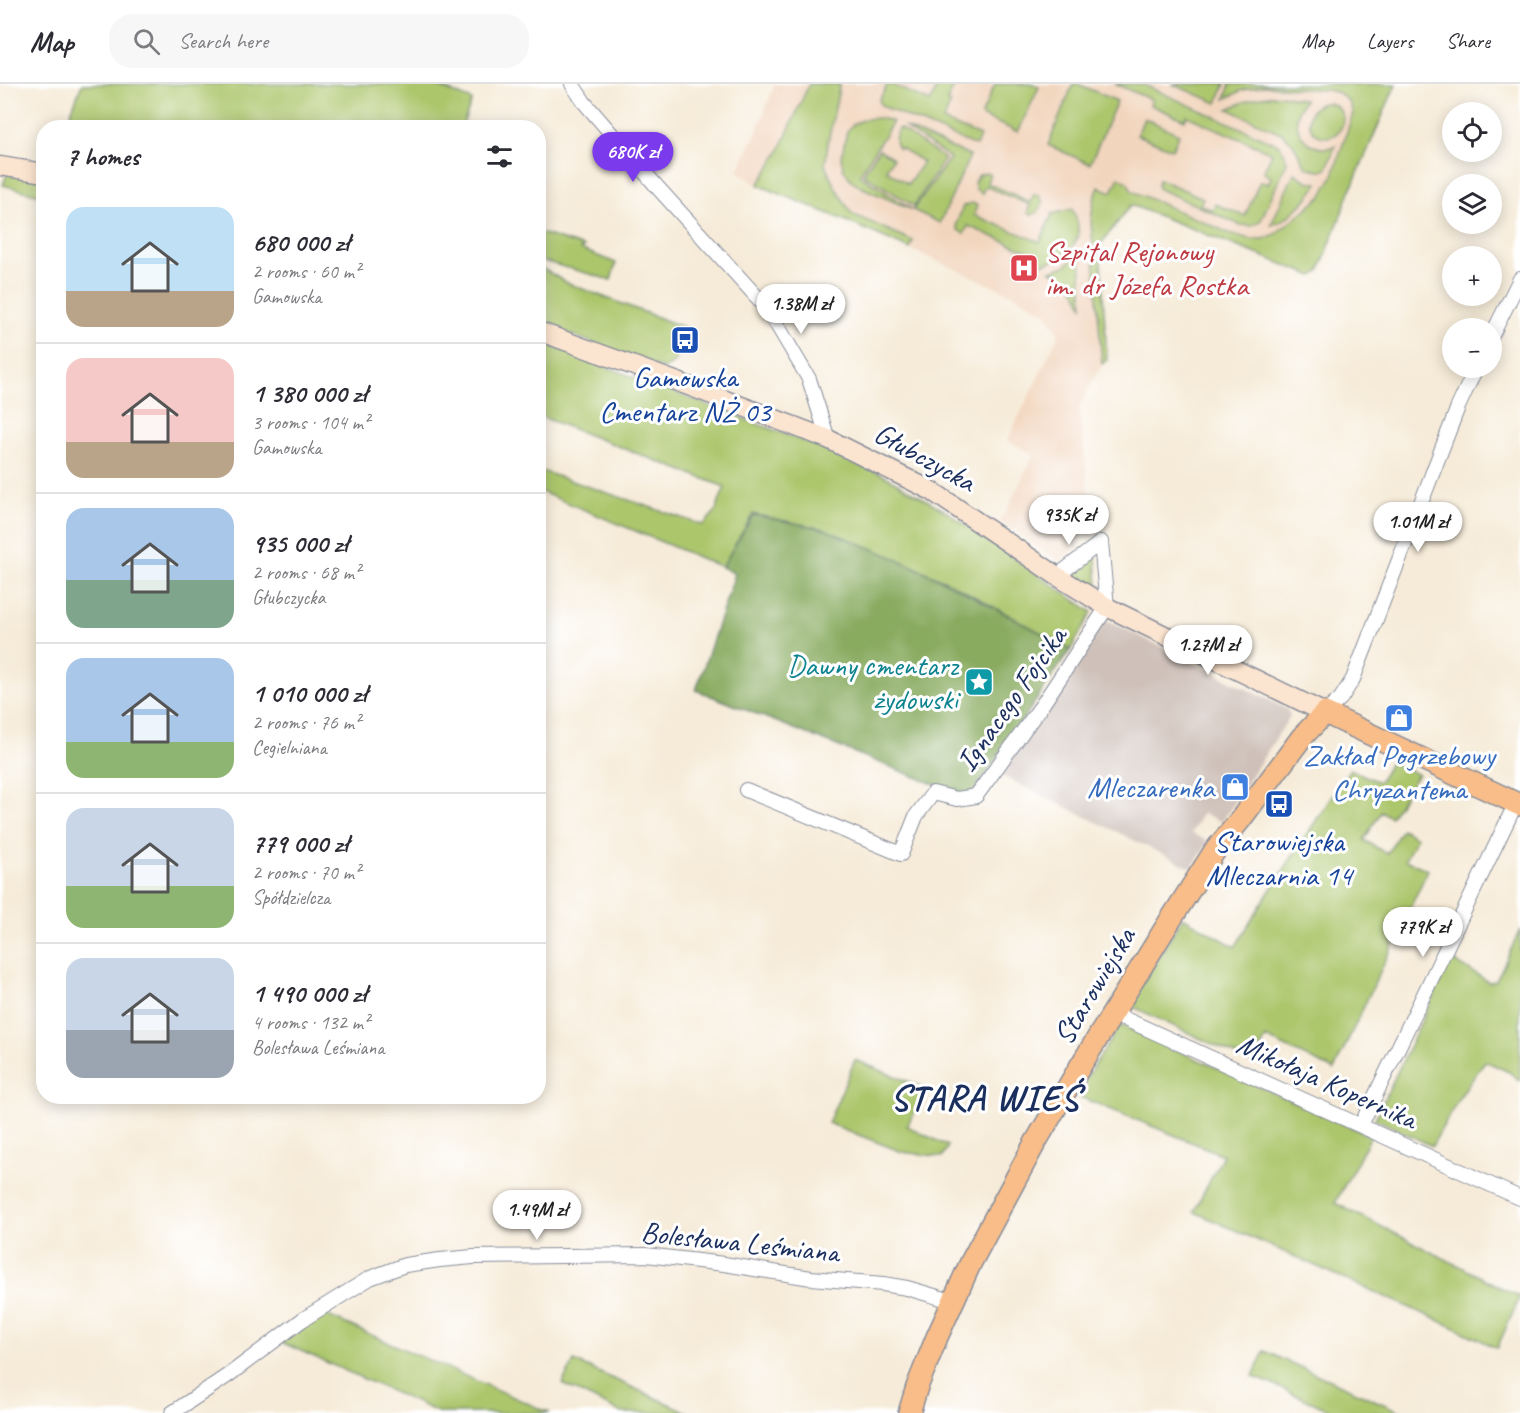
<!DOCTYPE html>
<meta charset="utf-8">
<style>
:root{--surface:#fff;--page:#f7f7f7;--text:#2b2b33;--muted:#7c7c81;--line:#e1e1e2;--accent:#7c3aed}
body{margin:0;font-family:Caveat,sans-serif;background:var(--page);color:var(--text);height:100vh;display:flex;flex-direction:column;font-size:22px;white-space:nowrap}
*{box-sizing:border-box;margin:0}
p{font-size:20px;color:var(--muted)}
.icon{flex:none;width:33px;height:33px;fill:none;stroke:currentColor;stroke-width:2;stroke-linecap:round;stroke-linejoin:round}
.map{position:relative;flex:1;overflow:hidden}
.panel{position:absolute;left:36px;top:36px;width:510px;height:984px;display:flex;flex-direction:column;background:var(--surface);border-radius:24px;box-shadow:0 3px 15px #0003}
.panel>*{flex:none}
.controls{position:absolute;left:1442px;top:18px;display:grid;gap:12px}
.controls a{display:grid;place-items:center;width:60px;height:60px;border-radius:50%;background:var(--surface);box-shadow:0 3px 15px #0003;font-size:30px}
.price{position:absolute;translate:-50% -51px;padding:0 14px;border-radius:21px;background:#fff;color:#222;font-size:20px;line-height:39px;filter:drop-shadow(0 2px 3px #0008)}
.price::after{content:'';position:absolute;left:50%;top:36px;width:18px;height:14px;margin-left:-9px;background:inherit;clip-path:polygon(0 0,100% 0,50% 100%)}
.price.active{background:var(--accent);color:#fff}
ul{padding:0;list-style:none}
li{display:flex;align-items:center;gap:18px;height:150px;padding:0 30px}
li+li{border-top:2px solid var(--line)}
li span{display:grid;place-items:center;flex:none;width:168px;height:120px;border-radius:18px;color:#555}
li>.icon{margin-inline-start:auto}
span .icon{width:72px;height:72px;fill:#fffc;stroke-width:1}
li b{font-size:26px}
h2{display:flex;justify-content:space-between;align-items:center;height:72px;padding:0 30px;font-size:26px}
header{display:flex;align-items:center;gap:36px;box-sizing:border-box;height:84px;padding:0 30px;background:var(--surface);border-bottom:2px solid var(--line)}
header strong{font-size:28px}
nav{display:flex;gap:33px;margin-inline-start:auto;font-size:21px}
.search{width:420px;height:54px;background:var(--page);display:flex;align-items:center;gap:15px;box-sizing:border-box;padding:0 21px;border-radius:24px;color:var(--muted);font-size:22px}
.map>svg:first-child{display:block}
.built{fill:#f2d5bd}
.industrial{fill:#cfc1ba}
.green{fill:#acc66c;stroke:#647a65;stroke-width:1.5}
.forest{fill:#89ab60;stroke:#526d5f;stroke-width:1.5}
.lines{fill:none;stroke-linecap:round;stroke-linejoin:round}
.minor-casing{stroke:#888d9b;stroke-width:16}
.secondary-casing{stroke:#888d9b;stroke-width:21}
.primary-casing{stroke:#888d9b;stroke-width:24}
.minor{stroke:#fff;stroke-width:14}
.secondary{stroke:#fce5d0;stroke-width:18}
.primary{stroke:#f8bd89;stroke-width:21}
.labels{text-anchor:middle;stroke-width:6;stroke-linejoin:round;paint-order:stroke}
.health-label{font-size:30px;fill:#be3a42;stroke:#fff;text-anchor:start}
.transit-label{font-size:30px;fill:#164399;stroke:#fff}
.street-label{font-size:30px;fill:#1b2f5e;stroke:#fff}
.culture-label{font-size:30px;fill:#0d838f;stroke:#fff;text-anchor:end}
.shop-label{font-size:30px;fill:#366cbe;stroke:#fff}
.district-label{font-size:36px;font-weight:bold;letter-spacing:1.5px;fill:#1b2f5e;stroke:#fff}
</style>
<header>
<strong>Map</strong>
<div class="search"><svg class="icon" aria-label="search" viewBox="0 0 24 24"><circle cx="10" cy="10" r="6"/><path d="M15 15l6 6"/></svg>Search here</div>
<nav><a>Map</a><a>Layers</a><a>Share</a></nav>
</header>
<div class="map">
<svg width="1520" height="1329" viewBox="0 0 1520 1329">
<rect width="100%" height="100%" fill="#fff"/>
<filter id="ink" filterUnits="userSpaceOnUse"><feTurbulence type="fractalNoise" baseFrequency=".0167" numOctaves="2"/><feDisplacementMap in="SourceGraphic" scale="12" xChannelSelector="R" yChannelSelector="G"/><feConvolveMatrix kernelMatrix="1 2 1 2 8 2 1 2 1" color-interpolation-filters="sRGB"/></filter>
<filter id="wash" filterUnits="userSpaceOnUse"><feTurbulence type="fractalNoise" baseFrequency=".008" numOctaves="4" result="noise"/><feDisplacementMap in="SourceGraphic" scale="24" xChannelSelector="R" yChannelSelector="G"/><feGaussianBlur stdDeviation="1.35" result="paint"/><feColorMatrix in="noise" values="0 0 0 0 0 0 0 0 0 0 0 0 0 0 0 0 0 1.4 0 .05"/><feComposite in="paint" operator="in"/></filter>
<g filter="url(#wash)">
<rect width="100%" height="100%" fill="#f6ebd8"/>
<!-- built -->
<path class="built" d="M775 0H1396L1351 105 1319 188 1313 192 1280 180 1127 112 1094 153 1102 280 1079 323 1087 393 1090 442 1061 478 999 437 1007 426 1034 370 1007 357 1059 250 1047 229 1014 211 910 165 913 157 852 130 754 99 738 87 755 52Z"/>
<!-- industrial -->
<path class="industrial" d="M1105 535 1287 625 1290 632 1222 738 1203 729 1191 749 1209 758 1191 784 998 690Z"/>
<!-- green -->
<path class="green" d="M82 0H432L472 16 462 43H65Z
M809 0H840L829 53 825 81 835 103 852 130 913 157 910 165 844 136 758 101 778 70Z
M888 0H891L930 18 936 5 929 1V0H955L947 17 951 19 943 37 980 52 976 62 888 25 880 20 879 16Z
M995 0H1033L1039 3 1018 48 981 32Z
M1073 0H1078L1117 17 1090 80 1048 61Z
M1115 0H1142L1279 61 1284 68 1287 78 1261 136 1252 142 1240 141 1159 105 1157 102 1159 95 1203 114 1200 121 1213 126 1215 120 1245 132 1260 97 1268 100 1271 93 1263 89 1272 69 1187 32 1185 36 1150 21 1152 16Z
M1172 0H1225L1217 19Z
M1230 0H1396L1351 105 1319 188 1313 192 1131 121 1100 161 1107 276 1102 280 1091 137 1094 115 1099 103 1112 108 1119 93 1128 99 1132 107 1229 149 1250 155H1264L1275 150 1321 113 1333 91 1353 29 1349 18 1339 9 1327 6 1265 2 1243 6 1225 15Z
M1282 11 1305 16C1300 22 1296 29 1297 38 1298 57 1318 69 1335 62L1327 84 1318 87 1306 83 1293 60 1283 50 1228 25C1248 15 1260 12 1282 11Z
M1309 36a17 17 0 1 1 34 0a17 17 0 1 1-34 0Z
M881 34 893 38 859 91 913 126 950 74 904 43 970 72 940 139 913 126 863 104 851 96 844 86 841 75 847 47 853 40 865 35Z
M1144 34 1179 50 1172 65 1137 51Z
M899 44 945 75 914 122 863 90 879 65 893 74 886 86 908 100 923 78 901 64 899 65C893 59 895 52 899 44Z
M986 89 990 90 987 99 1030 118 1034 110 1039 111 1043 119 1038 128 1032 131 1027 129 1030 121 985 102 982 110 976 105 974 98 979 91Z
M1294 89 1307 97 1318 99C1309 114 1289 137 1271 141Z
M7 90 43 95V112L3 101Z
M972 119 977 121 974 131 1040 158 1052 130 1072 125C1085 148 1077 166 1054 176 1046 180 1039 181 1030 179L1034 170 968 142 964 150 958 146 956 141 963 122Z
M538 148 584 163 580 165 616 179 611 196 539 176Z
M1080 168 1083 223C1075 203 1071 196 1051 187L1065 182Z
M538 182 567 199 686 244 675 278 664 285 539 239Z
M538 257 848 374 887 393 947 428 1092 528 1071 565 948 498 890 472 824 445 753 430 722 483 539 407V386L703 441 715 428 725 403 539 332Z
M1094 472 1096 474 1098 504 1094 507 1073 494 1072 489 1079 486Z
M1391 678 1418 690 1391 733 1381 728 1364 756 1387 770 1402 745 1417 753 1405 776 1428 786 1334 986 1266 954 1252 979 1129 921 1183 833 1235 863 1267 811 1350 685 1379 698Z
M1520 846V997L1509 988 1485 977 1459 1014 1432 1062 1375 1035 1451 875 1489 898 1496 897Z
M1120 941 1371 1052 1335 1119 1520 1213 1497 1264 1449 1241 1194 1128 1223 1071 1075 1011Z
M855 976 927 1005 907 1042 948 1062 942 1073 902 1068 828 1039Z
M321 1229 550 1329H440L281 1258Z
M1264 1267 1397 1326 1403 1329H1336L1253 1292Z
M574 1277 689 1329H622L562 1300Z"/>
<!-- forest -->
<path class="forest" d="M753 431 824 445 890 472 948 499 1071 565 973 709 961 710 946 705 696 606 735 490 722 483Z"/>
</g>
<g filter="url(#ink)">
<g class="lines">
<!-- minor casing -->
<g class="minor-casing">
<path id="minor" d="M572 0 584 18 659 105 767 224 809 295 828 355
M1491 253 1520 195
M1057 492 1101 458
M1325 629 1341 614 1353 595 1458 323 1476 284
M746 706 901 770 916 732 933 709 957 715 976 712 1042 621 1107 523 1101 458
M1112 929 1520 1114
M1361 1041 1516 719
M172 1329 230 1290 302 1236 370 1194 405 1181 440 1176 473 1173 646 1171 724 1180 811 1194 883 1200 907 1204 948 1216"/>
</g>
<!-- secondary casing -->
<g class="secondary-casing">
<path id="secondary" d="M0 82 44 89
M538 247 678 298 828 355 932 407 1057 492 1107 523 1325 629"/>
</g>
<!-- primary casing -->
<g class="primary-casing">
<path id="primary" d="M909 1329 917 1303 937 1253 971 1178 1035 1059 1081 981 1166 843 1214 768 1240 736 1302 653 1325 629 1520 721"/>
</g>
<!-- minor -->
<use href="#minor" class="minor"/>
<!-- secondary -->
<use href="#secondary" class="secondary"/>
<!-- primary -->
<use href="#primary" class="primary"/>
</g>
</g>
<!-- icons -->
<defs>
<g id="hospital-square" transform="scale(1.5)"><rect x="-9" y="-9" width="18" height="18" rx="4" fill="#e0444e" stroke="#fff"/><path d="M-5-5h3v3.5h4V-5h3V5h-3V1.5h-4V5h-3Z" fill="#fff"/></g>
<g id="bus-square" transform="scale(1.5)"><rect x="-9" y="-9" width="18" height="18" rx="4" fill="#1a4fb4" stroke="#fff"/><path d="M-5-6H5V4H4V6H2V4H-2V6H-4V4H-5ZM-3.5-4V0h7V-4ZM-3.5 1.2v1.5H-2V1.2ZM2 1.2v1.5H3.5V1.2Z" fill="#fff"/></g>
<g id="sight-square" transform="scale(1.5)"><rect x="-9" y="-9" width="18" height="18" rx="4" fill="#0f9aa8" stroke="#fff"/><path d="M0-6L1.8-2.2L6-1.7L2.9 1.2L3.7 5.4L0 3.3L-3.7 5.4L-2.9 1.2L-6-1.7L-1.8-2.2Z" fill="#fff"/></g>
<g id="shop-square" transform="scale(1.5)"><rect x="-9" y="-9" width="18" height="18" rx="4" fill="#3f7fe0" stroke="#fff"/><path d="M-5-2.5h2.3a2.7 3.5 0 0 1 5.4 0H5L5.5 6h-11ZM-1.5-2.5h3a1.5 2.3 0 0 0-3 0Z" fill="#fff"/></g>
</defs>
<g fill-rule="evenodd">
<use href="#hospital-square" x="1024" y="184"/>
<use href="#bus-square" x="685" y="256"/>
<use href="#sight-square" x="979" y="598"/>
<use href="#shop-square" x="1399" y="634"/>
<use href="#shop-square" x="1235" y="703"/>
<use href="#bus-square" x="1279" y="720"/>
</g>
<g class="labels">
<!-- health labels -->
<g class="health-label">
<text x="1045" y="177">Szpital Rejonowy<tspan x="1045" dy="34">im. dr Józefa Rostka</tspan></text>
</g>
<!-- transit labels -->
<g class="transit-label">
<text x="685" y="303">Gamowska<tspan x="685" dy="34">Cmentarz NŻ 03</tspan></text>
<text x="1279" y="767">Starowiejska<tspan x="1279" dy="34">Mleczarnia 14</tspan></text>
</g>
<!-- street labels -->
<g class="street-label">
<text transform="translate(925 373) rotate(29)" y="10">Głubczycka</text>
<text transform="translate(1011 615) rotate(-55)" y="10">Ignacego Fojcika</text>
<text transform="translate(1094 902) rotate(-59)" y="10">Starowiejska</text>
<text transform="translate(1327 997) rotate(24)" y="10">Mikołaja Kopernika</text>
<text transform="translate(740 1158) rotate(6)" y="10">Bolesława Leśmiana</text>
</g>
<!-- culture labels -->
<g class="culture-label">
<text x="958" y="591">Dawny cmentarz<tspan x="958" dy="34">żydowski</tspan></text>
</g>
<!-- shop labels -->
<g class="shop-label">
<text x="1399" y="681">Zakład Pogrzebowy<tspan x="1399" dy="34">Chryzantema</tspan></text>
<text x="1214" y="713" text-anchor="end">Mleczarenka</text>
</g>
<!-- district labels -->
<g class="district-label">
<text x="985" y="1026">STARA WIEŚ</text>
</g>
</g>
</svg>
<div class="controls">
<a><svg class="icon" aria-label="locate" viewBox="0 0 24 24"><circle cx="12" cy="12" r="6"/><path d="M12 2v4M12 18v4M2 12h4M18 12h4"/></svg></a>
<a><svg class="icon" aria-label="layers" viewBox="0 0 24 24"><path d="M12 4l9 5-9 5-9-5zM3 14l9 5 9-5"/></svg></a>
<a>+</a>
<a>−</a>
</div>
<b class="price active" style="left:633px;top:99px">680K zł</b>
<b class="price" style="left:801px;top:251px">1.38M zł</b>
<b class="price" style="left:1069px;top:462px">935K zł</b>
<b class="price" style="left:1418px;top:469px">1.01M zł</b>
<b class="price" style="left:1208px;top:592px">1.27M zł</b>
<b class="price" style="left:1423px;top:874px">779K zł</b>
<b class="price" style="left:537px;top:1157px">1.49M zł</b>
<section class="panel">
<h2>7 homes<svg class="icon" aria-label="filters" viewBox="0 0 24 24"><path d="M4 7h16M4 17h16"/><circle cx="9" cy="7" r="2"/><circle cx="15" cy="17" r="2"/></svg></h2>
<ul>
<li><span style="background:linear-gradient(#bfe0f5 70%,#b9a48a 0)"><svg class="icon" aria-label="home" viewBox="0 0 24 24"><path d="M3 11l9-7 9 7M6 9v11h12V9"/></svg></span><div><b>680 000 zł</b><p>2 rooms · 60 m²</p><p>Gamowska</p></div></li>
<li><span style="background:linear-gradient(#f6c9c9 70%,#b9a48a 0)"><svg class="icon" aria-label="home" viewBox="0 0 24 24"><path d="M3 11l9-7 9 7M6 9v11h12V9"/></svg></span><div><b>1 380 000 zł</b><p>3 rooms · 104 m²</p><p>Gamowska</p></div></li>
<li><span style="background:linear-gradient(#a9c7e8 60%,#7fa58c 0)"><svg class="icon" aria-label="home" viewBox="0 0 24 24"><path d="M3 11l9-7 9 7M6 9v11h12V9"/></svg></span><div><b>935 000 zł</b><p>2 rooms · 68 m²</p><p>Głubczycka</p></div></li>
<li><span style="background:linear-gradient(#a9c7e8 70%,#8fb573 0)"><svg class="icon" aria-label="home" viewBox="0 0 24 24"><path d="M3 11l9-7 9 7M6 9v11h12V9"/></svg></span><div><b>1 010 000 zł</b><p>2 rooms · 76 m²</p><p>Cegielniana</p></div></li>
<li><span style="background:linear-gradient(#c9d6e8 65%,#8fb573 0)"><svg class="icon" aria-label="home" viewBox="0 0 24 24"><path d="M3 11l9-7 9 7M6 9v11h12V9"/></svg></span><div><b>779 000 zł</b><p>2 rooms · 70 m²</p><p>Spółdzielcza</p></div></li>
<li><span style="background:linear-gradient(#c9d6e8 60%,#9aa5b1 0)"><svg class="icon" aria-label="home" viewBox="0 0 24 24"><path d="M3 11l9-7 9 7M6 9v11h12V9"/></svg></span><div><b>1 490 000 zł</b><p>4 rooms · 132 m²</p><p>Bolesława Leśmiana</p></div></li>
</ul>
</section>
</div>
